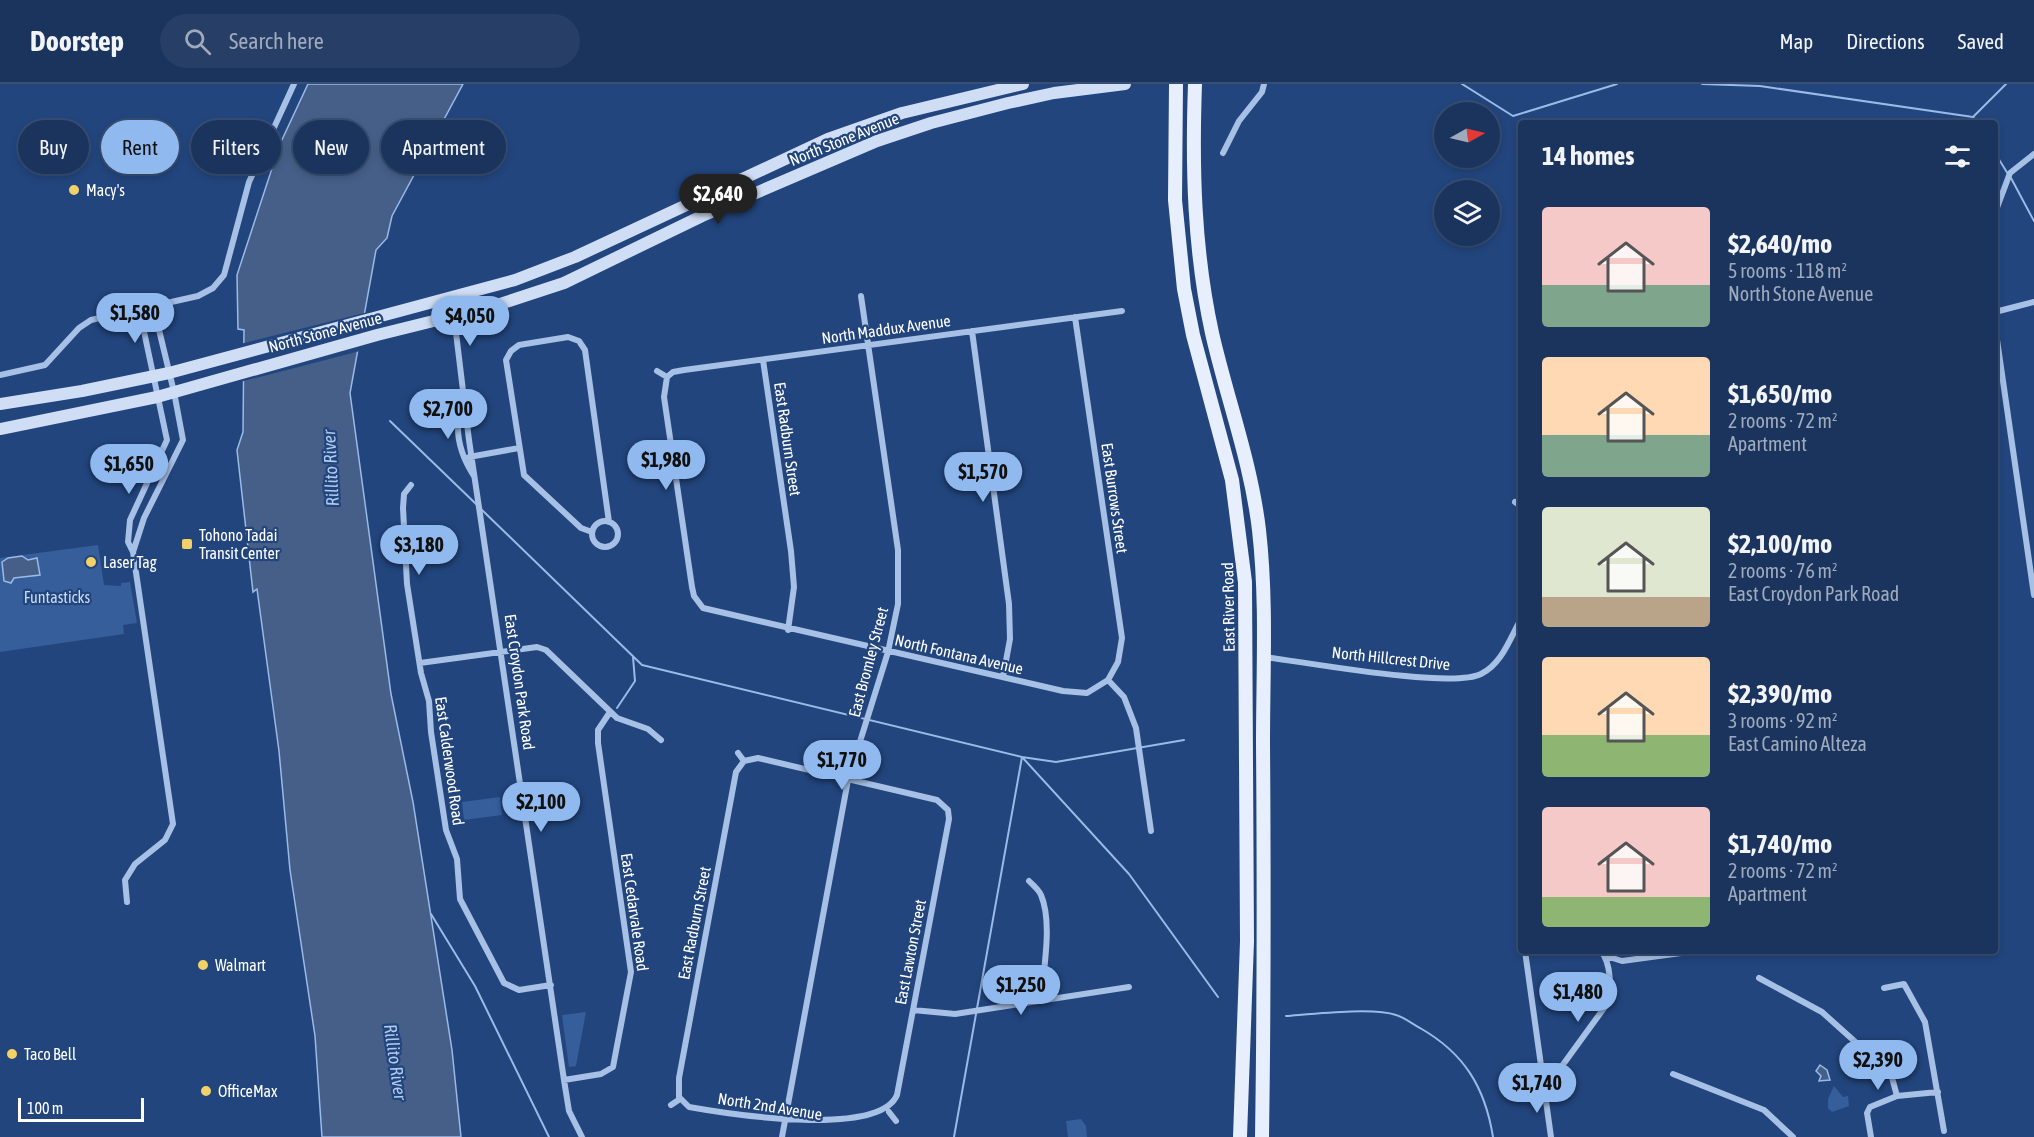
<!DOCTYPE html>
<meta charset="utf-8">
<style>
:root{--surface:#1a345e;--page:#273f67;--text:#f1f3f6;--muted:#9faabc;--line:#384f73;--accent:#90b9f0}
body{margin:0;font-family:"Asap Condensed",sans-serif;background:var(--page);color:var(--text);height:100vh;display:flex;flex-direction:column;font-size:22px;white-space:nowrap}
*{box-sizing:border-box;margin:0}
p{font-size:20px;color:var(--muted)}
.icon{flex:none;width:33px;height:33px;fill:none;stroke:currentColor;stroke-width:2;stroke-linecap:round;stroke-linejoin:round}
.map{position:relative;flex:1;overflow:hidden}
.sheet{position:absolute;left:1518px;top:36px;width:480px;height:834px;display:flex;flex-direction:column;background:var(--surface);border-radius:6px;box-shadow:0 3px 9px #0003,0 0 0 2px var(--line)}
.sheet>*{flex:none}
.hud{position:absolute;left:18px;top:36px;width:570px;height:54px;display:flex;gap:12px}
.needle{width:39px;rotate:82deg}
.tools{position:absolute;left:1434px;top:18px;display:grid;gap:12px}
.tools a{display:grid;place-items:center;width:66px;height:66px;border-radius:50%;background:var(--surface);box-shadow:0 3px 9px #0003,0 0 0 2px var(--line);font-size:30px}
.scale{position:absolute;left:18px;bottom:15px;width:126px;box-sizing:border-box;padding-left:6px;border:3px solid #fff;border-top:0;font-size:16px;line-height:21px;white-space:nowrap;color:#fff;-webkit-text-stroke:4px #22457d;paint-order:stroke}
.price{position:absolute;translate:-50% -51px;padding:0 14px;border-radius:21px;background:var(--accent);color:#111;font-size:20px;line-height:39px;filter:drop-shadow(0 2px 3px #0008)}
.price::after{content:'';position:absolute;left:50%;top:36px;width:18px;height:14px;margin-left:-9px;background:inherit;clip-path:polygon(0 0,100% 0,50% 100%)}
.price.selected{background:#222;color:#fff}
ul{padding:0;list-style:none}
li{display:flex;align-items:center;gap:18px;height:150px;padding:0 24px}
li span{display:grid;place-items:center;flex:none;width:168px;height:120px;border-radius:6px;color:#555}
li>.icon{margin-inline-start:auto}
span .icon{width:72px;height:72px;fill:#fffc;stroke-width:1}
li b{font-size:26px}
h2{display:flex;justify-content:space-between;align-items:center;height:72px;padding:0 24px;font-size:26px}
.pill{padding:0 21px;border-radius:27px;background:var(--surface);box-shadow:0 3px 9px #0003,0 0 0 2px var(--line);font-size:21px;line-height:54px}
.pill.selected{background:var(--accent);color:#111}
header{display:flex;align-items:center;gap:36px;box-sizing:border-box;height:84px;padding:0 30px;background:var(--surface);border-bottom:2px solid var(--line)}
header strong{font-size:28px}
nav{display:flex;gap:33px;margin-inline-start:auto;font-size:21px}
.search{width:420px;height:54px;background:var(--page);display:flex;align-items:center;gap:15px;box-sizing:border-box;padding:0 21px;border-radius:33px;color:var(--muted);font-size:22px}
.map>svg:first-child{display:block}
.green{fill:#355e9b}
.water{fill:#455f88;stroke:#9abae7;stroke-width:1.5}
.pier{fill:#22457d}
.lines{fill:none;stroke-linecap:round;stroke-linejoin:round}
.stream{stroke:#9abae7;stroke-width:2}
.street{stroke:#a6c0e6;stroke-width:6}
.secondary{stroke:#d0def5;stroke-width:12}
.primary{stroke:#e7eefd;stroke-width:14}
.poi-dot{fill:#f2d168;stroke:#22457d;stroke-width:2}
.labels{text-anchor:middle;stroke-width:4.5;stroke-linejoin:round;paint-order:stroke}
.street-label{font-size:16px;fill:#fff;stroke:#22457d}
.poi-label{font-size:16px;fill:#fff;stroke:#22457d;text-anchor:start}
.park-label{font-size:16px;fill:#c9dbf5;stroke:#22457d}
.water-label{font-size:18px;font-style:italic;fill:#b1caee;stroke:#22457d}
</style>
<header>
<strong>Doorstep</strong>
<div class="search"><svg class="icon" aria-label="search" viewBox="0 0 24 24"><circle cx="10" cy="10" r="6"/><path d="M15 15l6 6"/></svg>Search here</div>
<nav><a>Map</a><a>Directions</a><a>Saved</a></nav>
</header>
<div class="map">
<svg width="2034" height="1053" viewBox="0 0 2034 1053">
<rect width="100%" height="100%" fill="#22457d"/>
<!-- green -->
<path class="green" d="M98 461 104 501 121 502V499L130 498 137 539 123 541 124 550 0 568V474Z
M500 713 502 731 464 736 462 718Z
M586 928 576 982 569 983 562 931Z
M1834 1002 1843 1013 1848 1012 1849 1022 1832 1028 1828 1024V1015Z
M1081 1035 1086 1042 1087 1053H1068L1066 1037Z"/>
<!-- water -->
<path class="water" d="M308 0H463L392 132 387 154 376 166 350 309 391 610 413 718 452 966 461 1053H322L315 952 290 786 279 667 257 505 253 508 237 366 243 348 244 246 238 245 237 191 280 60Z
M22 472 28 476 37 474 40 491 14 494 11 499 4 497 2 478 8 474Z
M549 709 552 731 545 732 542 710Z
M1820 981 1827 986 1830 996 1819 997 1821 992 1816 987Z"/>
<!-- pier -->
<path class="pier" d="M368 228 360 267 240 298V260Z"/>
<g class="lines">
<!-- stream -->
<path class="stream" d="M1462 0 1513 32 1617 0
M1702 0 1760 2 1973 33
M1973 33 2006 0
M1973 33 1977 39
M1995 69 2008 90
M2011 94 2034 137
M390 337 476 420
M482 426 642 581 1022 673 1129 790 1218 913
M617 624 635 597 633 573
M431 830 475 902 549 1053
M1286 932C1312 930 1374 923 1396 931 1404 933 1412 940 1420 944 1464 969 1485 1003 1493 1053
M954 1053 1022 673 1056 678 1184 656"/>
<!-- street -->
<path class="street" d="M1223 69 1239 37 1262 8 1264 0
M1995 129 2010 89 2034 70
M457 213 456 249 469 356 564 996 569 1027 582 1053
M1995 228 2034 218
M1075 233 1122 554 1118 578 1108 596
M1995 242 2034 511
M972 247 1009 520 1010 555 1003 593
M763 276 791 467 794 503 788 546
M657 287 667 293 673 288 684 286 1122 227
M0 291 45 281 79 244 91 236 198 212 213 204 224 191 249 98 294 0
M667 293 664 313 692 503 694 512 703 524 1063 607 1087 609 1108 596
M463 317C453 343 459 369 474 392
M469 373 519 364
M411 401 404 410 403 424 407 500 421 589 429 617 431 648 446 746 457 775 460 815 504 899 519 906 551 901
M1515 418 1521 422
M592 450a13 13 0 1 1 26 0a13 13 0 1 1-26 0Z
M592 448 581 444 524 391 506 276 511 267 519 261 568 253 579 257 585 266 609 438
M133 468 144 434 183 356 174 308 153 221
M1265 573C1305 578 1451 605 1481 590 1502 580 1510 554 1521 535
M420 579 537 563 546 566 617 634 648 645 661 656
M1108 596 1124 613 1136 644 1151 747
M738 669 744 677 736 688 679 994V1013L689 1023C734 1031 879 1053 897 1011L949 735 948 726 937 716 758 674 744 677
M1029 797C1033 801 1039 806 1041 811 1053 839 1043 887 1041 917
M127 818 125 796 135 780 165 756 173 740 133 468 128 458 130 436 167 356 139 224
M1525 867 1551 1053
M1606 872 1622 877 1681 869 1680 867
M1759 894 1822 928 1891 990 1897 1012
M1884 904 1904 900 1925 938 1944 1047
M913 926 955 930 1129 903
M1673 990 1764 1026 1793 1053
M564 996 601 990 613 983 631 888 598 659V646L610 628
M1546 1004 1607 920C1612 906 1611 879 1601 867
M671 1021 680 1015
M889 1028 896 1037
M782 1053 848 696 888 568 898 520V466L861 212
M1871 1053 1867 1029 1870 1023 1897 1012 1938 1008"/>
<!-- secondary -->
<path class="secondary" d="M0 320 82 307 169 289 515 196 575 173 828 55 902 29 1023 0
M0 345 157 313 377 251 494 222 564 199 702 132 877 57 931 39 1008 19 1054 9 1125 0"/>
<!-- primary -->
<path class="primary" d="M1176 0 1175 116 1184 205 1193 251 1232 396 1245 498 1247 857 1240 1053
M1195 0C1192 85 1194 166 1212 249 1227 315 1251 378 1259 446 1267 517 1263 587 1263 659 1264 790 1264 921 1262 1053"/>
</g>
<!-- markers -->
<g class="poi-dot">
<circle cx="74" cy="106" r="6"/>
<rect x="181" y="454" width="12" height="12" rx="3"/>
<circle cx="91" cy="478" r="6"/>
<circle cx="203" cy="881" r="6"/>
<circle cx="12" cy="970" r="6"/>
<circle cx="206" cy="1007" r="6"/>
</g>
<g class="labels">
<!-- street labels -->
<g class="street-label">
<text transform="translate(844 55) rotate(-22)" y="6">North Stone Avenue</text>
<text transform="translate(886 245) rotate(-8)" y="6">North Maddux Avenue</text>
<text transform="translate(325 248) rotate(-15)" y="6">North Stone Avenue</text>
<text transform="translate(788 355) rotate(82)" y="6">East Radburn Street</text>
<text transform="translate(1115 414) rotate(82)" y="6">East Burrows Street</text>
<text transform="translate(1228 523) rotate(-91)" y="6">East River Road</text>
<text transform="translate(959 570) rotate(13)" y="6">North Fontana Avenue</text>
<text transform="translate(1391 574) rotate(6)" y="6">North Hillcrest Drive</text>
<text transform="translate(868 578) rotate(-75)" y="6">East Bromley Street</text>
<text transform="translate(520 598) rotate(82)" y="6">East Croydon Park Road</text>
<text transform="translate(450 677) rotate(82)" y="6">East Calderwood Road</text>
<text transform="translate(635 828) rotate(82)" y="6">East Cedarvale Road</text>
<text transform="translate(694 839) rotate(-79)" y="6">East Radburn Street</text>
<text transform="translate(910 868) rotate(-79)" y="6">East Lawton Street</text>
<text transform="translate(770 1022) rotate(9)" y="6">North 2nd Avenue</text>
</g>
<!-- poi labels -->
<g class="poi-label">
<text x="86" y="112">Macy's</text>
<text x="199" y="457">Tohono Tadai<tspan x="199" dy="18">Transit Center</tspan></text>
<text x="103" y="484">Laser Tag</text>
<text x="215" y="887">Walmart</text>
<text x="24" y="976">Taco Bell</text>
<text x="218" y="1013">OfficeMax</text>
</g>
<!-- park labels -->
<g class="park-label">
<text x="57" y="519">Funtasticks</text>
</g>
<!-- water labels -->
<g class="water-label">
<text transform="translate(331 384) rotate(-93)" y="6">Rillito River</text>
<text transform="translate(395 978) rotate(82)" y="6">Rillito River</text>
</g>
</g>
</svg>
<div class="tools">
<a><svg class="needle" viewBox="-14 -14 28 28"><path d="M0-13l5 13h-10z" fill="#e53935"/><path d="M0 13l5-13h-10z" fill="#9faabc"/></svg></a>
<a><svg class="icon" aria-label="layers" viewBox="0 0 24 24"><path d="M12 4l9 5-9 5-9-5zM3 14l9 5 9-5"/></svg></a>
</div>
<div class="scale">100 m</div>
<b class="price selected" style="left:718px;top:141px">$2,640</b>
<b class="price" style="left:135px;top:260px">$1,580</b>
<b class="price" style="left:470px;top:263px">$4,050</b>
<b class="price" style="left:448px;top:356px">$2,700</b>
<b class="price" style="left:666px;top:407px">$1,980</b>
<b class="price" style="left:129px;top:411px">$1,650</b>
<b class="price" style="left:983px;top:419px">$1,570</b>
<b class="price" style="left:419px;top:492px">$3,180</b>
<b class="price" style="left:842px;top:707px">$1,770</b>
<b class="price" style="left:541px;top:749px">$2,100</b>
<b class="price" style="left:1021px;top:932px">$1,250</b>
<b class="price" style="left:1578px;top:939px">$1,480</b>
<b class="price" style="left:1878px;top:1007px">$2,390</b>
<b class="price" style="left:1537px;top:1030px">$1,740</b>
<div class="hud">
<a class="pill">Buy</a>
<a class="pill selected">Rent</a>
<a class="pill">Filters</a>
<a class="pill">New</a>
<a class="pill">Apartment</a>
</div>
<section class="sheet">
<h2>14 homes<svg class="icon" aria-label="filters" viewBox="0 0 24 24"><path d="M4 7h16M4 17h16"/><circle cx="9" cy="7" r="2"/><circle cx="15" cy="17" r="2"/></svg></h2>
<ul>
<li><span style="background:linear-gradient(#f6c9c9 65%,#7fa58c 0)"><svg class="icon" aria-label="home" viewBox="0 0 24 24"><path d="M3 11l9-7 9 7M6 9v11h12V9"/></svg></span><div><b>$2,640/mo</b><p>5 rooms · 118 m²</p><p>North Stone Avenue</p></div></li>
<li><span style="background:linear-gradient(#ffd9b3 65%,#7fa58c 0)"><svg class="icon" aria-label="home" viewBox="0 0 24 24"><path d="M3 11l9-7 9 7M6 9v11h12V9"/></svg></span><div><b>$1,650/mo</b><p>2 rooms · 72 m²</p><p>Apartment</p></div></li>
<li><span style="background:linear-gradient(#dfe7d0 75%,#b9a48a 0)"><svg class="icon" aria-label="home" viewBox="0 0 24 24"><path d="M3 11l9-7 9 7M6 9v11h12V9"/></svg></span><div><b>$2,100/mo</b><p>2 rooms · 76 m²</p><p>East Croydon Park Road</p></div></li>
<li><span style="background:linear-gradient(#ffd9b3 65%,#8fb573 0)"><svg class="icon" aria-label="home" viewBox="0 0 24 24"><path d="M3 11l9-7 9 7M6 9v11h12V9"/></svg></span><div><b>$2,390/mo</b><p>3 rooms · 92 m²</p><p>East Camino Alteza</p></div></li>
<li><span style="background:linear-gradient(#f6c9c9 75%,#8fb573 0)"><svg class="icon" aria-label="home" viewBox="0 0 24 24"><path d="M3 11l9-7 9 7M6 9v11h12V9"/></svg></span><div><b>$1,740/mo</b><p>2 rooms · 72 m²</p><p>Apartment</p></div></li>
</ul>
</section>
</div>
